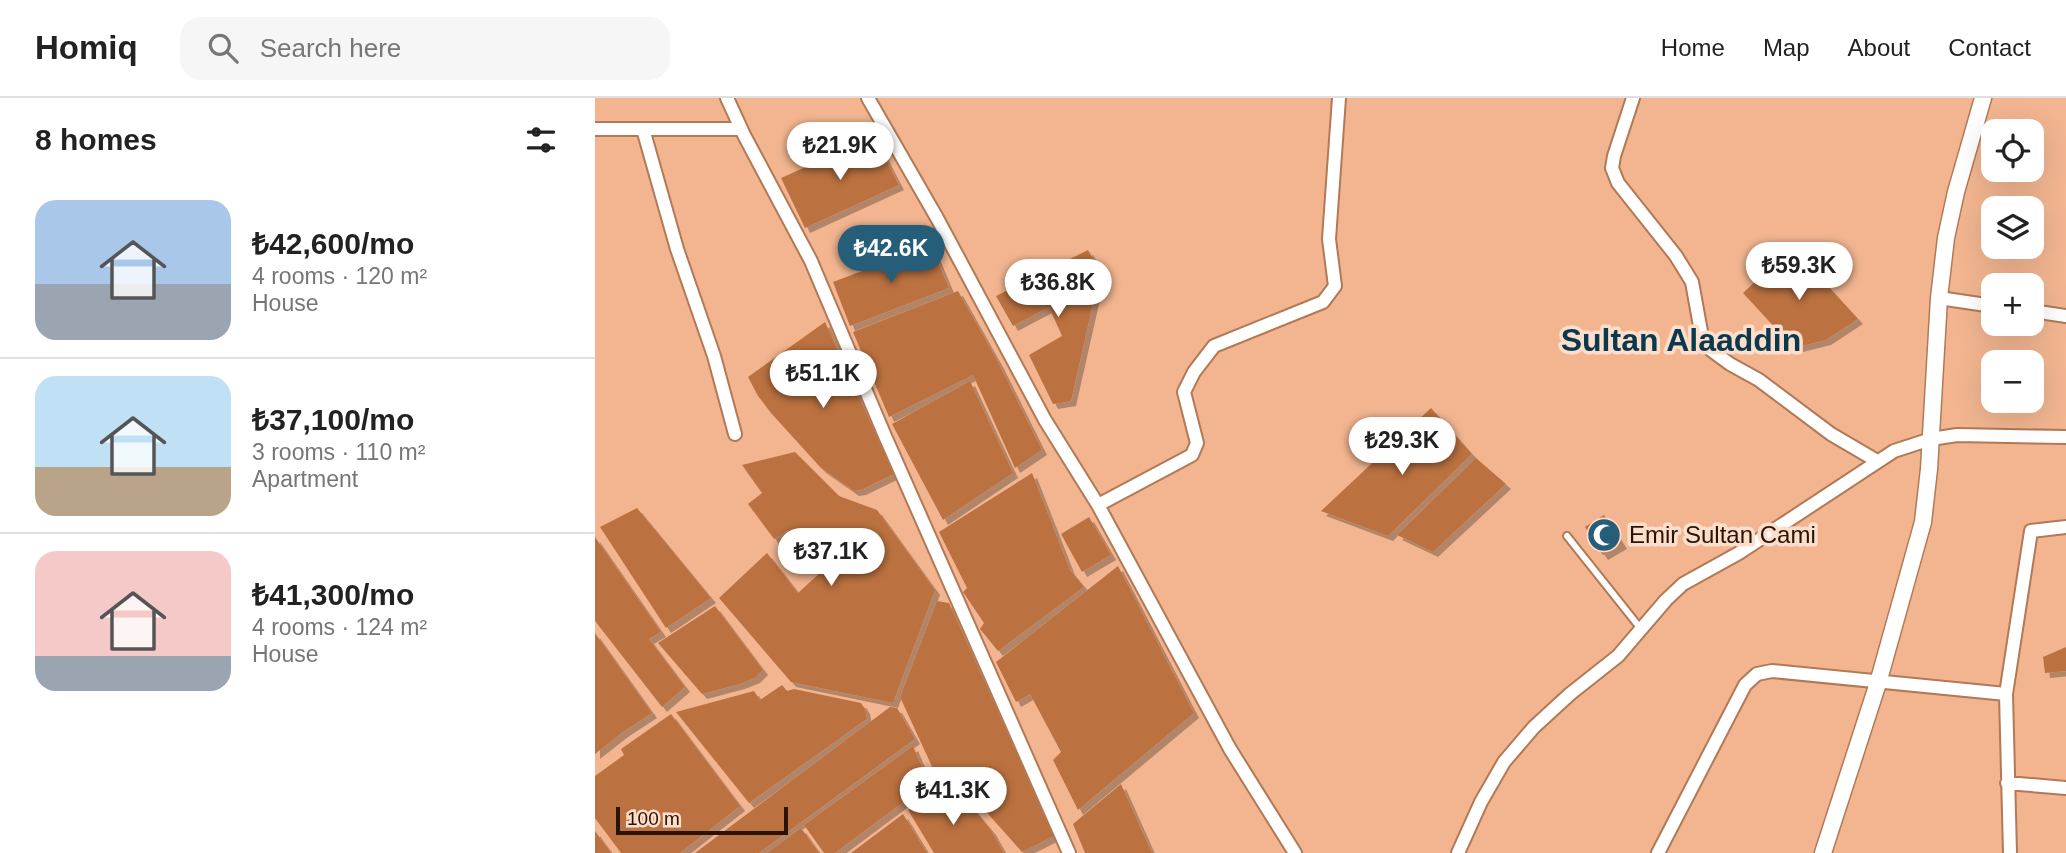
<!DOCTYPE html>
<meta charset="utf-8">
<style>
:root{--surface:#fff;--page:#f6f6f6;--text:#222;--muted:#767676;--line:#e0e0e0;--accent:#265d78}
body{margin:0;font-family:Helvetica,sans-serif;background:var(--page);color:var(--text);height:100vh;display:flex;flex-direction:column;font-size:26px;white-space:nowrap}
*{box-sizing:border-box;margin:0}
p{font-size:23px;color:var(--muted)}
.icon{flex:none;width:38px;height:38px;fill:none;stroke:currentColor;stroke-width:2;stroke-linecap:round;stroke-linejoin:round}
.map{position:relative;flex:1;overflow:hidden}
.drawer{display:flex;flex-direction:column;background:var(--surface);width:595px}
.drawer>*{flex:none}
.buttons{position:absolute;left:1386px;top:21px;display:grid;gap:14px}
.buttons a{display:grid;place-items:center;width:63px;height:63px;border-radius:14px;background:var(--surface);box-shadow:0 7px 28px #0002;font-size:35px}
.scale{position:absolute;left:21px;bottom:18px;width:172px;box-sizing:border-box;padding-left:7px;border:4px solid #291305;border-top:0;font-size:19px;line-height:24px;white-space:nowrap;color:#291305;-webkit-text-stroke:5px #fddecb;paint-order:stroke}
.price{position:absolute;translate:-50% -60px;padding:0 16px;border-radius:24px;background:#fff;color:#222;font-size:23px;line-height:46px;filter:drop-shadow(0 2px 4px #0008)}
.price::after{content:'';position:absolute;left:50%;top:42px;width:21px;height:16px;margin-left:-10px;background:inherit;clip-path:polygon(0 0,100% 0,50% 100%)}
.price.on{background:var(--accent);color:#fff}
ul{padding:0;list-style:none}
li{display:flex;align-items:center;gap:21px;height:175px;padding:0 35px}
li+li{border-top:2px solid var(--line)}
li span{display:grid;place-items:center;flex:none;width:196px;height:140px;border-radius:21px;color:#555}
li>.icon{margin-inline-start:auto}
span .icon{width:84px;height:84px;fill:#fffc;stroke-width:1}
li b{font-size:30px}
h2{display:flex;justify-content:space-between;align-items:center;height:84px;padding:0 35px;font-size:30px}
header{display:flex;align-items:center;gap:42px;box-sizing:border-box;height:98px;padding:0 35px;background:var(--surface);border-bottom:2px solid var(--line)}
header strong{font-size:33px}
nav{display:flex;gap:38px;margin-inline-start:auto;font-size:24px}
.search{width:490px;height:63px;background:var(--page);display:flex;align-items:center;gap:18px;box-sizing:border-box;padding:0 24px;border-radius:21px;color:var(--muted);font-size:26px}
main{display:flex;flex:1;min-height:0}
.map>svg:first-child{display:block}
.building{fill:#bc7241;filter:url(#shadow)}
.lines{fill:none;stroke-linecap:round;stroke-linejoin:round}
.service-casing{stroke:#b17955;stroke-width:10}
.minor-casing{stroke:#b17955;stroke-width:16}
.tertiary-casing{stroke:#b17955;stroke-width:19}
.service{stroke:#fff;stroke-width:6}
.minor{stroke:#fff;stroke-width:12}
.tertiary{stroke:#fff;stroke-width:16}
.labels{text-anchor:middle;stroke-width:7;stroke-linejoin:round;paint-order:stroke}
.poi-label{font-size:24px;fill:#291305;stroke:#fddecb;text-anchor:start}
.district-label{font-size:32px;font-weight:bold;fill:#0a394e;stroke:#fddecb}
</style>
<header>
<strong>Homiq</strong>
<div class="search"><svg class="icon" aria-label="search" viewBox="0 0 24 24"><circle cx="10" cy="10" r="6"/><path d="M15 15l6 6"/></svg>Search here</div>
<nav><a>Home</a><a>Map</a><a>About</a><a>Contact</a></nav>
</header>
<main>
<section class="drawer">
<h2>8 homes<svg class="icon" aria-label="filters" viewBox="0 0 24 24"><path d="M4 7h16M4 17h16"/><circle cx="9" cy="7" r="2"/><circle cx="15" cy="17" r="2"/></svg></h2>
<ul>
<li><span style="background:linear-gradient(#a9c7e8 60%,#9aa5b1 0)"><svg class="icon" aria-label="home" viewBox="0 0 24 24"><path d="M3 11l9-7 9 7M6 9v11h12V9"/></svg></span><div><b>₺42,600/mo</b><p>4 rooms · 120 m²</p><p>House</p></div></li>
<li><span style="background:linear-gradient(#bfe0f5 65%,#b9a48a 0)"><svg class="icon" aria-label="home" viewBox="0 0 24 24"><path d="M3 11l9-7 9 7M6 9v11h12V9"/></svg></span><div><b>₺37,100/mo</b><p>3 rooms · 110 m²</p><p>Apartment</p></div></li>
<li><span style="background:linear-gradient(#f6c9c9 75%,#9aa5b1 0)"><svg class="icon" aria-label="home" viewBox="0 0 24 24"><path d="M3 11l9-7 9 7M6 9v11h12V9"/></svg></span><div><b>₺41,300/mo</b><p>4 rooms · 124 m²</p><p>House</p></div></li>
</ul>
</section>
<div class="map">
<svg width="1471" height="755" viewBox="0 0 1471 755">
<defs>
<filter id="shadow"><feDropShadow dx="5" dy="5" stdDeviation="0" flood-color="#0004"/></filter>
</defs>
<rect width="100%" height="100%" fill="#f2b590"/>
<!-- building -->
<path class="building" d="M279 39 304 87 210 130 186 80Z
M336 147 354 190 255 228 238 184Z
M1197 149 1263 221 1231 242 1199 250 1148 195Z
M493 152 504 170V179L476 303 458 306 434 257 467 238 454 209 418 228 401 198Z
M363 193 403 264 447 352 420 370 378 277 294 319 258 234Z
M230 224 299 376 266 392 259 393 226 370 176 315 163 298 153 279Z
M375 283 418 375 348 422 297 326Z
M836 310 877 356 793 438 726 413Z
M200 354 244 398 282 412 340 492 298 605 196 584 124 500 172 455 203 495 227 473 193 432 179 441 153 406 167 395 147 367Z
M881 360 911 386 838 454 802 437Z
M437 375 475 472 489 489 403 553 385 531 389 525 368 494 372 490 344 434Z
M42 410 116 500 71 530 5 429Z
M1009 417 1027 446 1008 457 990 429Z
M494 419 516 457 487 474 466 436Z
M0 439 66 534 54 541 90 589 67 609 0 523Z
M523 468 599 615 483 712 458 662 466 654 435 596 421 604 401 564Z
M342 503 354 505 459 738 427 754 378 699 367 705 357 680 345 686 305 599Z
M120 508 168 572 160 580 145 586 107 596 63 545Z
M0 535 57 615 28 634 0 656Z
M1471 549V573L1450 575 1448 559Z
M187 587 192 593 199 591 266 605 270 611 272 621 154 705 81 614 159 593 165 602Z
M295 609 302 610 320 641 164 755H100Z
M76 616 145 708 85 755H26L0 720V678L29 657 26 651Z
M318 648 334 685 240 755H229L209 727Z
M526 686 557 755H490L478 726Z
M352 689 365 713 377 709 396 732 409 755H339L313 712Z
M308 716 332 755H256Z
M206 730 224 755H172Z
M0 733 16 755H0Z"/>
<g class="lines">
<!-- service casing -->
<g class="service-casing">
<path id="service" d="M972 438 1046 531"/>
</g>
<!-- minor casing -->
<g class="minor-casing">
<path id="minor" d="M132 0 149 37 216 163 290 338 474 755
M273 0 342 120 450 322 503 407 635 651 700 755
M1038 0 1019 58 1017 70 1023 85 1081 158 1097 184 1107 239 1116 252 1135 266 1164 282 1236 336 1282 363
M0 31H146
M48 31 82 151 119 258 140 336
M1344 200 1398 208
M1437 213 1471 218
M503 407 597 357 602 345 589 294 599 274 619 248 728 204 740 188 734 141 744 0
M1412 685 1471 690
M863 755 886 704 909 664 939 629 975 596 1023 558 1071 502 1088 486 1144 455 1299 353 1336 341 1362 337 1471 339
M1063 755 1150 587 1162 576 1177 573 1411 596
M1415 755 1411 596 1436 433 1471 429"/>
</g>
<!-- tertiary casing -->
<g class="tertiary-casing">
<path id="tertiary" d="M1228 755 1283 585 1328 424 1334 371 1344 200 1351 140 1361 94 1388 0"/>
</g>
<!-- service -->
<use href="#service" class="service"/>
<!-- minor -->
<use href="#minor" class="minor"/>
<!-- tertiary -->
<use href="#tertiary" class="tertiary"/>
</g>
<!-- icons -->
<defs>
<g id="mosque-disc" transform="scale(1.75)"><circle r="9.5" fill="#265d78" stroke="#fddecb"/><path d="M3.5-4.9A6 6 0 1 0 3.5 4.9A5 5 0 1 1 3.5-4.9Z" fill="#fff"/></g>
</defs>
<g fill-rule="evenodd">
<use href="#mosque-disc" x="1009" y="437"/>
</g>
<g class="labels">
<!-- poi labels -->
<g class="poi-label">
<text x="1034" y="445">Emir Sultan Cami</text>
</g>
<!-- district labels -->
<g class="district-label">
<text x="1086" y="253">Sultan Alaaddin</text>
</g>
</g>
</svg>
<div class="buttons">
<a><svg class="icon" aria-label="locate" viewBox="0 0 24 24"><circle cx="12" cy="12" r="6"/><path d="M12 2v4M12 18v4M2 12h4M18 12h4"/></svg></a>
<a><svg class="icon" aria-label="layers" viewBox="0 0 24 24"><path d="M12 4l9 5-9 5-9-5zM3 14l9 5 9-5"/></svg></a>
<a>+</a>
<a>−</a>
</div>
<div class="scale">100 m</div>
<b class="price" style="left:245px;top:84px">₺21.9K</b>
<b class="price on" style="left:296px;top:187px">₺42.6K</b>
<b class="price" style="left:1204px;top:204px">₺59.3K</b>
<b class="price" style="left:463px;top:221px">₺36.8K</b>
<b class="price" style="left:228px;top:312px">₺51.1K</b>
<b class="price" style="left:807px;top:379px">₺29.3K</b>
<b class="price" style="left:236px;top:490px">₺37.1K</b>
<b class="price" style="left:358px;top:729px">₺41.3K</b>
</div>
</main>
